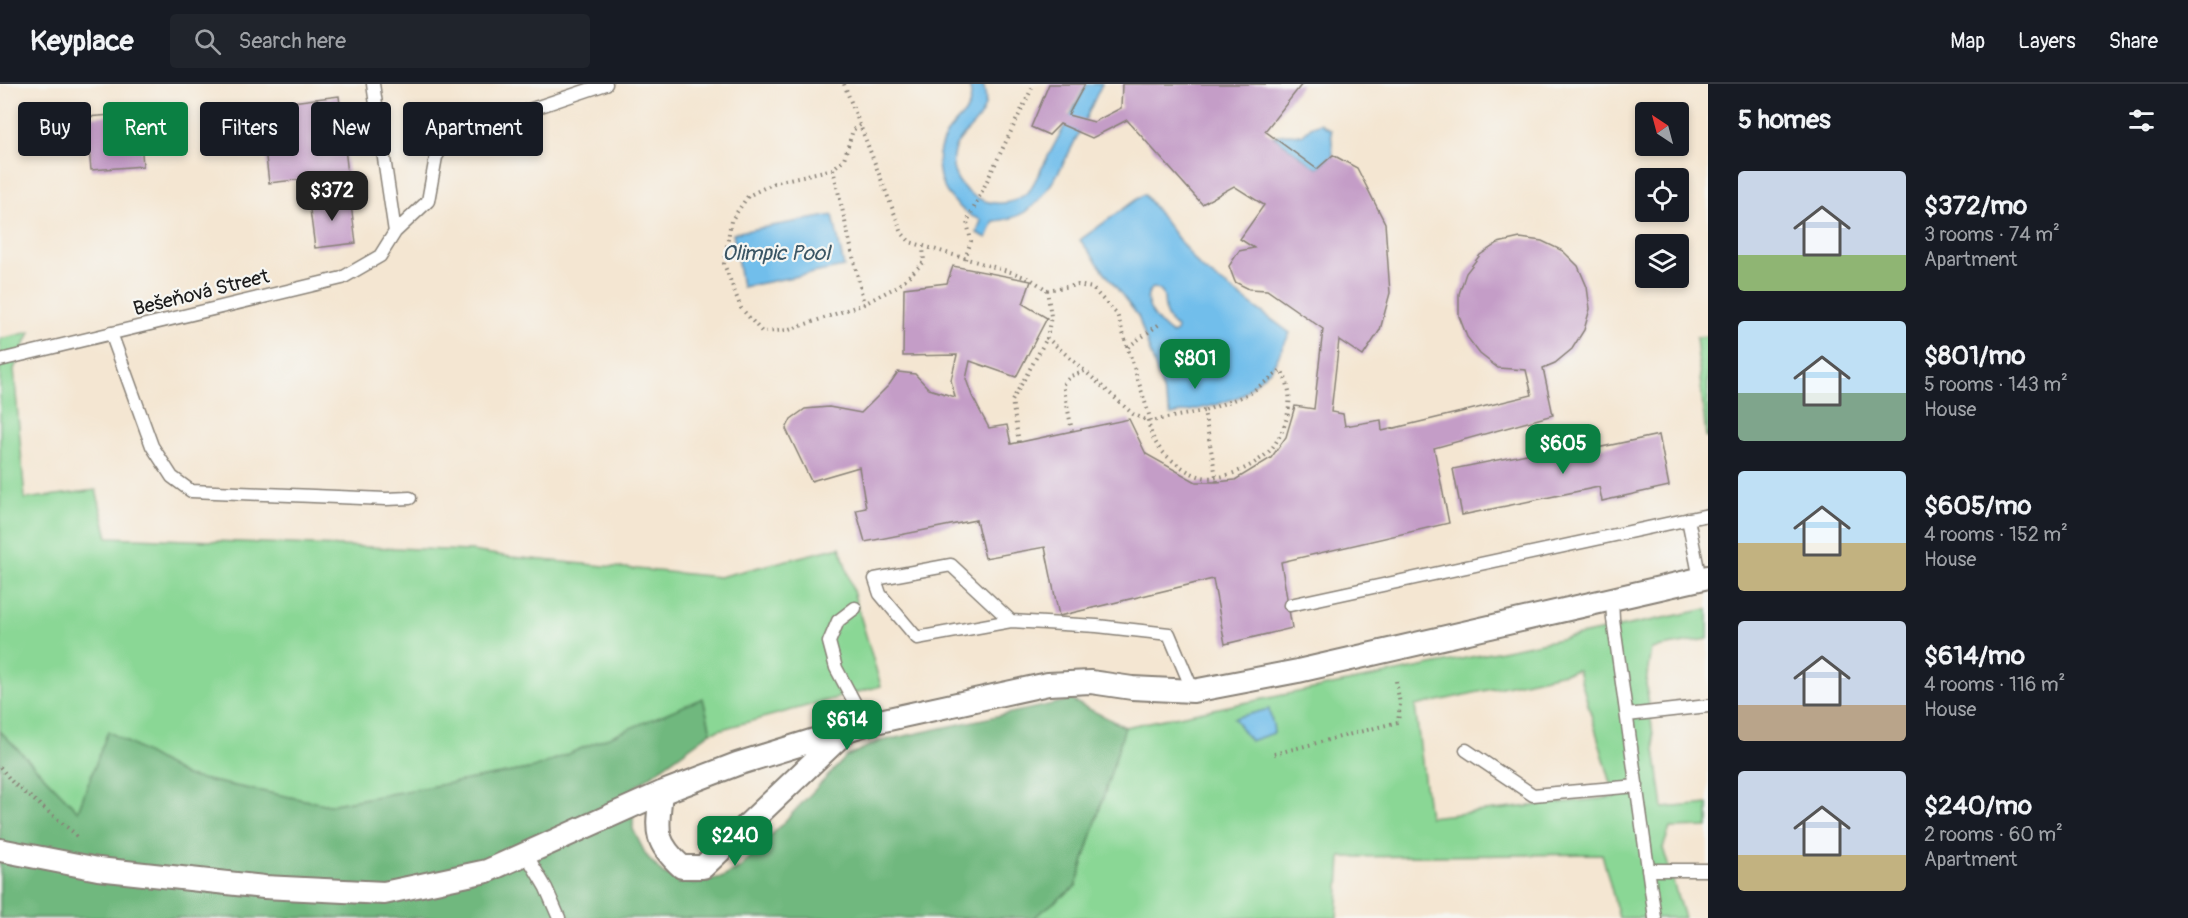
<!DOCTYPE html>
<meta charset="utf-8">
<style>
:root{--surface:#171b24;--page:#20242c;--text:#f1f3f6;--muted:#9ea1a6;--line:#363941;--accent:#0b8043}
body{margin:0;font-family:Pangolin,sans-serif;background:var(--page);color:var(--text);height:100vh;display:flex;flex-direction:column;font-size:22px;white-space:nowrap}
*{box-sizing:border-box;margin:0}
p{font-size:20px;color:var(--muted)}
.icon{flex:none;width:33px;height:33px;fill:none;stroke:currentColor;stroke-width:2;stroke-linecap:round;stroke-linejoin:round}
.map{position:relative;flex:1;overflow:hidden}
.side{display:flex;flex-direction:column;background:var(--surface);width:480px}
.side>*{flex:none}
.top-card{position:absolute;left:18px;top:18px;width:570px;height:54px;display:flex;gap:12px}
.needle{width:39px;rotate:324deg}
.controls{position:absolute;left:1635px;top:18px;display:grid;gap:12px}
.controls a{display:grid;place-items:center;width:54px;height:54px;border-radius:6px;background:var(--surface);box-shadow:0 3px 9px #0003;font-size:30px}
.price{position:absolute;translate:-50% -51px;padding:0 14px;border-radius:12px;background:var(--accent);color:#fff;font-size:20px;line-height:39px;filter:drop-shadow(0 2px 3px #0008)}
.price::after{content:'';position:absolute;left:50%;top:36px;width:18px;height:14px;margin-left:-9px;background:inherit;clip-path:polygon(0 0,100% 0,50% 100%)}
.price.selected{background:#222;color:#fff}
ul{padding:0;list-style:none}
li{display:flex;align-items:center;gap:18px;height:150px;padding:0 30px}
li span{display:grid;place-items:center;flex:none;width:168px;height:120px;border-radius:6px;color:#555}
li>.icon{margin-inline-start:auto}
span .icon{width:72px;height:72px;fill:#fffc;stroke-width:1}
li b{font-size:26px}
h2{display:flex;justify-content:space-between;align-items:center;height:72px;padding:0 30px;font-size:26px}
.pill{padding:0 21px;border-radius:6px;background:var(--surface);box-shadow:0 3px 9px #0003;font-size:21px;line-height:54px}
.pill.selected{background:var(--accent);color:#fff}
header{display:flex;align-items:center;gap:36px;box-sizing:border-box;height:84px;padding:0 30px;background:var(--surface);border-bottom:2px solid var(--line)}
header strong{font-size:28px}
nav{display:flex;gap:33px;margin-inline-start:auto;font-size:21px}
.search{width:420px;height:54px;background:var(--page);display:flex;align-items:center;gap:15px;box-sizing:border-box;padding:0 21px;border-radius:6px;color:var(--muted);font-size:22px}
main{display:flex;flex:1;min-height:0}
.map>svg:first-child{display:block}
.green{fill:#8ad795;stroke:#537a58;stroke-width:1.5;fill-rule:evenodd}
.forest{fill:#6fb87e;stroke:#466a4d;stroke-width:1.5}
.water{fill:#71beeb;stroke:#466d84;stroke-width:1.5;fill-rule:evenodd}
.building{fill:#c49dc7}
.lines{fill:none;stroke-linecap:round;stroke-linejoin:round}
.lane-casing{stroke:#888177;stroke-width:15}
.street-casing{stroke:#888177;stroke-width:26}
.path{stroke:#888177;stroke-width:4;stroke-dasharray:1.5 4.5;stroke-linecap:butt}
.lane{stroke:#fff;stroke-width:12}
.street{stroke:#fff;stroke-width:22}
.labels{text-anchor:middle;stroke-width:4.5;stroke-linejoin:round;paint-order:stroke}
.street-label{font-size:20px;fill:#1c1c1c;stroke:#f6f6f2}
.water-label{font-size:21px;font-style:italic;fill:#3a5564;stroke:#f6f6f2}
</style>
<header>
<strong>Keyplace</strong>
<div class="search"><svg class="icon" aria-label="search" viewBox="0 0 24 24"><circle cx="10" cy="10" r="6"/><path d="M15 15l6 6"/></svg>Search here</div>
<nav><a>Map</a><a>Layers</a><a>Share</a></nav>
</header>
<main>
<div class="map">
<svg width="1708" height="834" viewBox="0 0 1708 834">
<rect width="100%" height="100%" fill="#f6f6f2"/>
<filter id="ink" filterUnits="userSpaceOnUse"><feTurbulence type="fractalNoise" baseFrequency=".0167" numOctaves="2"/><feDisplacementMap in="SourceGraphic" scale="12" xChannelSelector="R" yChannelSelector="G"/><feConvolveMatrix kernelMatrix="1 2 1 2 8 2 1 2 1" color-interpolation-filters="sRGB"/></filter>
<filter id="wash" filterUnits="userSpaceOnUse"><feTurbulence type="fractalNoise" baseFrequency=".008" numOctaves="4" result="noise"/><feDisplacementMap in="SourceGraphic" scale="24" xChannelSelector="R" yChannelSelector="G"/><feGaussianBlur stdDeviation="1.35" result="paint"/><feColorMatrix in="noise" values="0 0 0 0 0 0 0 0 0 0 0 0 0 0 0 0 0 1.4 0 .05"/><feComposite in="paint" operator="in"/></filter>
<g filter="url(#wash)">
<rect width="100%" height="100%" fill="#f4e6d2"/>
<!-- green -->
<path class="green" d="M30 248 14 285 25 415 96 406 108 453 471 467 511 473 719 493 840 463 881 602 711 648 703 615 534 684 329 721 186 692 108 648 78 727 0 647V255Z
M1708 252V354H1706L1696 253Z
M1708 525V555L1651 565 1646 599 1663 724 1708 720V743L1670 744 1663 764 1684 834H1619L1602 770 1341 773 1337 834H1033L1076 802 1125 643ZM1578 586 1615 713 1429 733 1415 622Z"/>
<!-- forest -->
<path class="forest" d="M703 614 711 648 634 704 633 745 646 771 663 790 694 800 721 794 740 784 846 673 877 658 1071 616 1125 643 1076 802 1033 834H0V647L78 727 108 647 186 692 329 721 534 684Z"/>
<!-- water -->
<path class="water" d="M964 0H983C986 9 987 19 983 27 977 42 961 49 955 64 945 92 969 117 996 119 1010 120 1019 116 1030 106L1087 0H1102C1086 32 1058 101 1033 122 1022 132 1008 136 994 137L987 154 977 149 981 136C968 132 961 125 952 115 936 98 934 71 946 51 958 32 975 29 970 4Z
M1320 39 1331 46 1333 71 1317 85 1273 52 1287 50 1302 51 1311 43Z
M1144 110 1199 182 1290 249 1272 284 1241 312 1216 321 1171 331 1138 232 1080 156ZM1153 204C1170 207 1161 221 1167 233 1169 237 1174 241 1177 244L1176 248 1172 250C1160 243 1137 216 1153 204Z
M833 131 844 183 742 203 733 149Z
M1269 625C1270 634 1274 638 1274 649L1250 657 1234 634Z"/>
<g id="blocks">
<!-- building -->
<path class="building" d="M1049 0H1085L1068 31 1094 38 1121 24 1122 0H1302L1265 47 1317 85 1333 71 1357 84 1385 139 1390 209 1380 246 1363 272 1339 256 1331 328 1343 330 1345 342 1381 336 1382 347 1532 311 1526 286 1498 284 1480 270 1467 253 1459 232V210L1466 189 1480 171 1498 159 1520 154 1542 157 1563 167 1578 182 1587 203 1590 225 1584 246 1572 265 1555 279 1543 284 1553 331 1434 364 1449 439 1281 478 1292 544 1225 560 1213 495 1059 532 1045 463 985 474 976 436 865 458 856 426 866 424 859 383 811 397 786 345 791 335 805 325 829 323 861 329 889 301 898 288 915 290 929 305 955 313 951 296 957 271 903 272 904 204 947 199 953 182 1031 197 1023 220 1047 234 1016 293 970 277 966 295 972 312 989 344 1007 341 1011 360 1129 335 1146 370 1196 398H1217L1235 396 1271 374 1286 353 1295 322 1314 325 1323 245 1267 206 1249 205 1235 198 1229 182 1239 167 1254 164 1240 155 1264 121 1234 102 1202 120 1127 36 1092 54 1060 40 1049 51 1031 43Z
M339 12 348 90 269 99 260 22Z
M139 29 143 82 91 86 86 33Z
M350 113 356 159 315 164 309 118Z
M1659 351 1669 402 1602 417 1599 403 1462 431 1453 385 1571 361 1573 369Z"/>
</g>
</g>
<g filter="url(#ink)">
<use href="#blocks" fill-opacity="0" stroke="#888177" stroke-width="1.5"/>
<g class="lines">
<!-- lane casing -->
<g class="lane-casing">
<path id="lane" d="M373 0 395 148
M111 249 152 362 172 393 191 407 386 415 410 414
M0 276 342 194 380 172 395 148 428 117 436 73 449 53 606 0
M1688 435 1700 495
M1612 515 1613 535 1655 834
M1290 521 1708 431
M855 524 838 537 829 558 836 584 866 640
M1011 537 917 554 880 510 875 495 951 481 1011 537 1097 542 1169 550 1193 607
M1627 631 1708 622
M1466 666 1533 711 1637 702
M526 770 546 804 559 834
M1648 786H1708"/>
</g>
<!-- street casing -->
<g class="street-casing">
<path id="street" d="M661 709C657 746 653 757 682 783H703L844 649
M0 766 98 785 264 803 384 809 487 787 661 709 737 680 866 640 1048 600 1091 598 1132 604 1193 607 1298 587 1708 493"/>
</g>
<!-- path -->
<path class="path" d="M844 0 902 149 910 158 1014 189 1032 196 1047 206 1078 201 1092 204 1117 230 1151 337 1204 327 1217 398
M860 41 853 46 844 75 833 85 776 98 748 112 731 137 724 180 741 224 762 248 789 246 864 220 898 202 924 178 923 162
M833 85 864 220
M965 175 971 157 967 138 1034 0
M1047 206 1051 232 1047 254 1085 287
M1128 263 1161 239
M1148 336C1151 354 1158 366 1173 377 1181 383 1192 391 1202 393 1224 398 1263 379 1275 360 1289 338 1296 309 1281 286L1249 310 1204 327
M1072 347 1063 300 1071 292 1085 287 1133 330 1148 337
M1019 358 1012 317 1047 254
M1274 670 1398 638 1400 620 1396 597
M0 683 13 699 73 748 79 755"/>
<!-- lane -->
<use href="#lane" class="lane"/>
<!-- street -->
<use href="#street" class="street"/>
</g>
</g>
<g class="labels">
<!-- street labels -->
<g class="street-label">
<text transform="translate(201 208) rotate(-14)" y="7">Bešeňová Street</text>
</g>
<!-- water labels -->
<g class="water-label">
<text x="776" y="176">Olimpic Pool</text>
</g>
</g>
</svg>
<div class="controls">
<a><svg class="needle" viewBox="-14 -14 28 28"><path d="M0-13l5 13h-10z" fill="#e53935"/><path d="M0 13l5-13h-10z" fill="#9ea1a6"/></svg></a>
<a><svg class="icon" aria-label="locate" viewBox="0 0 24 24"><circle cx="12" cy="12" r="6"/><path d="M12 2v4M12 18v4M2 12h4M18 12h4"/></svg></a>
<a><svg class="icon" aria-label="layers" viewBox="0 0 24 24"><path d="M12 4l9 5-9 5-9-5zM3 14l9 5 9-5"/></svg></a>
</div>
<b class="price selected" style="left:332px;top:138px">$372</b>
<b class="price" style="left:1195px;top:306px">$801</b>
<b class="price" style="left:1563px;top:391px">$605</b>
<b class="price" style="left:847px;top:667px">$614</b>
<b class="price" style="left:735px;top:783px">$240</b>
<div class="top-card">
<a class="pill">Buy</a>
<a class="pill selected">Rent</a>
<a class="pill">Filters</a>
<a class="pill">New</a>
<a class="pill">Apartment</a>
</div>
</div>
<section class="side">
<h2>5 homes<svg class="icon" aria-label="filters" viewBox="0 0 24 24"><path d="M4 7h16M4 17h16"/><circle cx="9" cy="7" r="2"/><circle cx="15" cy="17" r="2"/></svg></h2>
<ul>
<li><span style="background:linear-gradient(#c9d6e8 70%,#8fb573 0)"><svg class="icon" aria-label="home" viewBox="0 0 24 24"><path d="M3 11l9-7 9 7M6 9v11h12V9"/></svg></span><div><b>$372/mo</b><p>3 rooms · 74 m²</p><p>Apartment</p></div></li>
<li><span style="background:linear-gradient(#bfe0f5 60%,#7fa58c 0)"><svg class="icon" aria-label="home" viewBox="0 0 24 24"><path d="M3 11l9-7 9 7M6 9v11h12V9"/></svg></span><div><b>$801/mo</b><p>5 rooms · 143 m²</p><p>House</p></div></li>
<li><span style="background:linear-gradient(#bfe0f5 60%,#c2b280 0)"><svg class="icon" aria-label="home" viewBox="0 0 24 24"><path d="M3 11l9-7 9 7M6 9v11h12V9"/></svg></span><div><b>$605/mo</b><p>4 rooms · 152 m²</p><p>House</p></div></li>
<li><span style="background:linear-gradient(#c9d6e8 70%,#b9a48a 0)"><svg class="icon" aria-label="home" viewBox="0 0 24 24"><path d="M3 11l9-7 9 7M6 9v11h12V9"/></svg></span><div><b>$614/mo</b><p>4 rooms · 116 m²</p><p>House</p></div></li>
<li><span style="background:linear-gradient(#c9d6e8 70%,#c2b280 0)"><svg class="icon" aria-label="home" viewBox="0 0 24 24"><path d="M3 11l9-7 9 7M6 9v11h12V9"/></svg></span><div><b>$240/mo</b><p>2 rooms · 60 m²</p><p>Apartment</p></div></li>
</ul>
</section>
</main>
